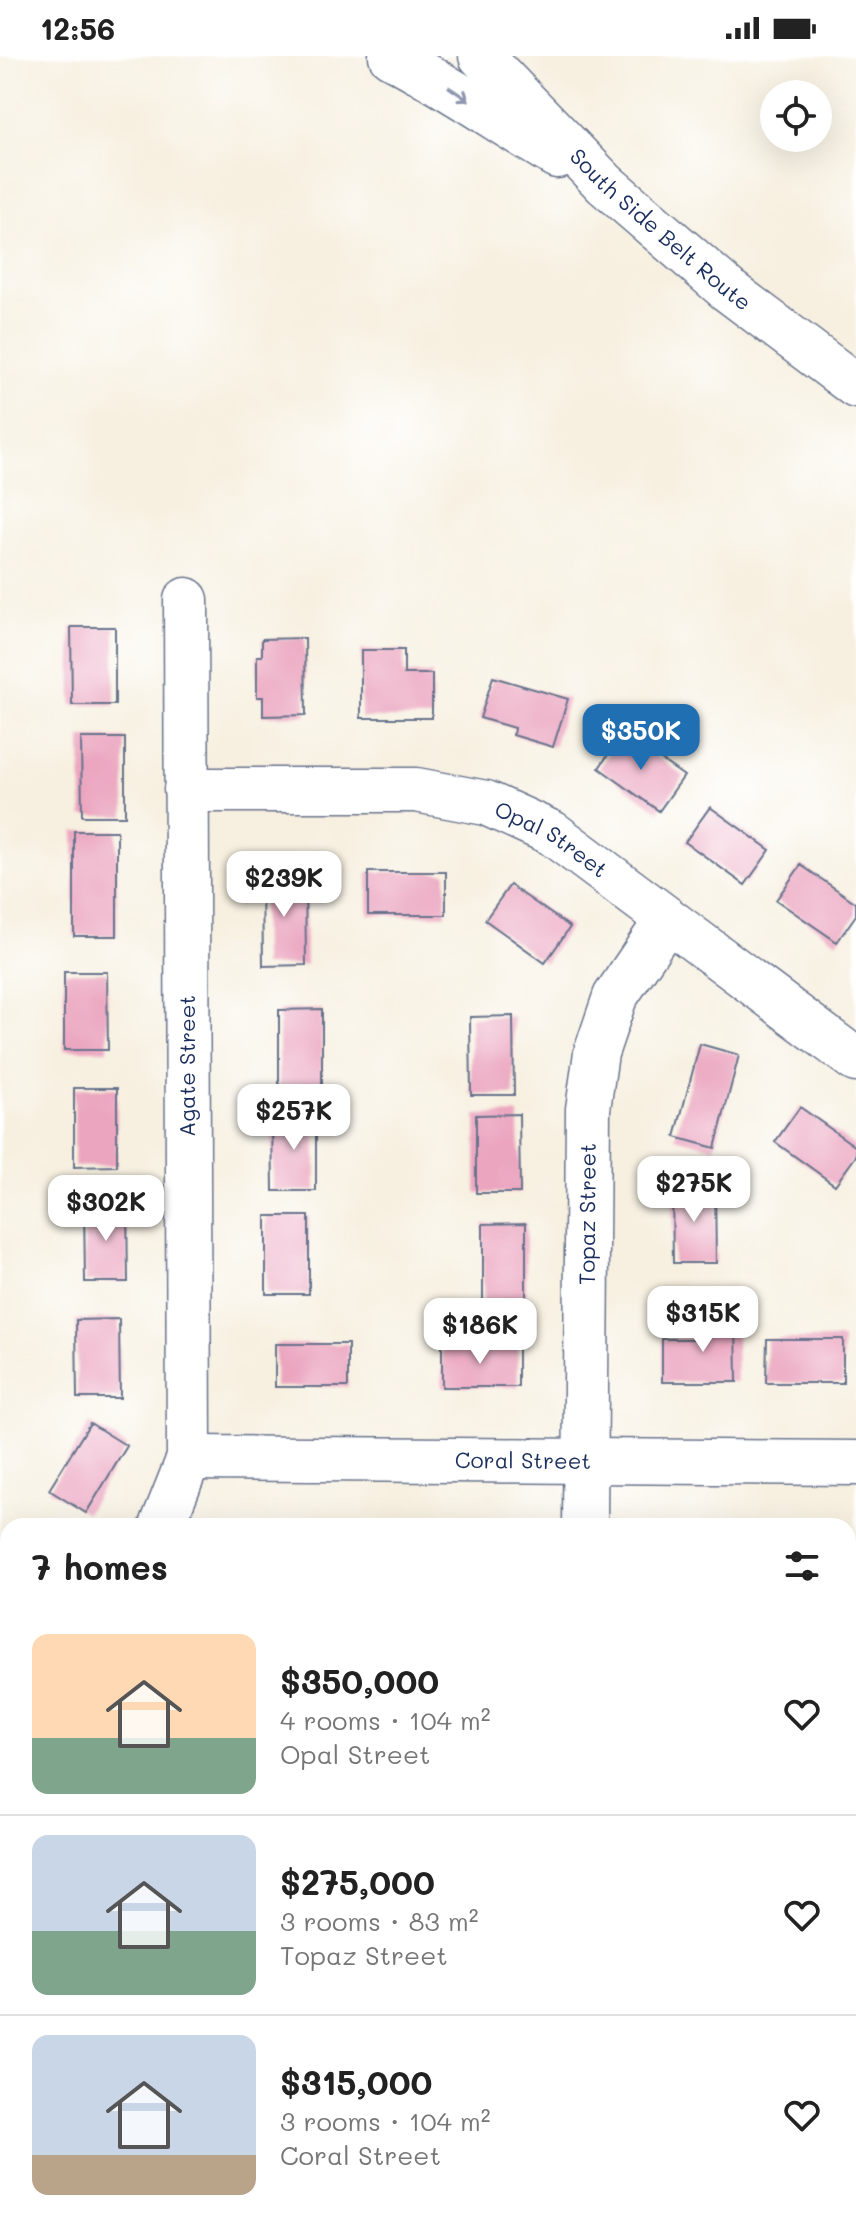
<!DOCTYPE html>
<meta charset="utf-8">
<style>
:root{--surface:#fff;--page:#f2f2f2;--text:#222;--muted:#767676;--line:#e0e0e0;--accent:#1f6fb2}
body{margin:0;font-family:Mali,sans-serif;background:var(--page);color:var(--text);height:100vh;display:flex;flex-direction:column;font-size:30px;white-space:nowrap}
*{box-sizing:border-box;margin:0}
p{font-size:26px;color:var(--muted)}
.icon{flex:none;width:44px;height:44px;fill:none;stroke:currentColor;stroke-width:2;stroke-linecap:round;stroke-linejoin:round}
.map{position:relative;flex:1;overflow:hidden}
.panel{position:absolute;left:0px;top:1462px;width:856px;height:714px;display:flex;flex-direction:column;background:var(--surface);border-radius:24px 24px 0 0;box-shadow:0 8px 32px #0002}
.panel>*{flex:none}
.tools{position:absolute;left:760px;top:24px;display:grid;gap:16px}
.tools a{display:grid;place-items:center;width:72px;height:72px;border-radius:50%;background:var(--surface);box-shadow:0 8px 32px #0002;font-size:40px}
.price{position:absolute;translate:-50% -68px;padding:0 18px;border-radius:16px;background:#fff;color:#222;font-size:26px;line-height:52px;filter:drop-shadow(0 2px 4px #0008)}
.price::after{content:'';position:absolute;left:50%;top:48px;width:24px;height:18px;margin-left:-12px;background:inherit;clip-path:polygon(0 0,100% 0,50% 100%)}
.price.on{background:var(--accent);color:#fff}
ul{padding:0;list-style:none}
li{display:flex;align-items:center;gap:24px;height:200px;padding:0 32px}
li+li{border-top:2px solid var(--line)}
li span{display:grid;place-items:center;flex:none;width:224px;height:160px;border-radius:16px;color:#555}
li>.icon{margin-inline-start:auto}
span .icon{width:96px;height:96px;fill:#fffc;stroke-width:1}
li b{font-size:34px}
h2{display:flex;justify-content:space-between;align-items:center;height:96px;padding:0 32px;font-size:34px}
.status{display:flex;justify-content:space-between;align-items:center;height:56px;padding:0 40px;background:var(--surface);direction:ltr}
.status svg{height:22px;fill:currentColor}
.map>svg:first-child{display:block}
.green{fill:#9ad78b;stroke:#5a8374;stroke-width:2}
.building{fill:#eba5bf}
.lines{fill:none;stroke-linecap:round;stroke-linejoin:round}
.minor-casing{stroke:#68738c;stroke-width:47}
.major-casing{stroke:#68738c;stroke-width:47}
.minor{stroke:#fff;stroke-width:44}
.major{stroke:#fff;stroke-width:44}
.oneway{stroke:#8d97ae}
.labels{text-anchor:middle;stroke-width:7;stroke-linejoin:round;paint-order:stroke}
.street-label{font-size:22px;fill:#1b2f5e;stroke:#fff}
</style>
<div class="status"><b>12:56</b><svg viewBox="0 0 49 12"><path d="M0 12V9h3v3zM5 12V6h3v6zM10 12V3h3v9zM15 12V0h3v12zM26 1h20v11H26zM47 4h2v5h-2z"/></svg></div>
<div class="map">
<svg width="856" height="2175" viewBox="0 0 856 2175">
<rect width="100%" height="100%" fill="#fff"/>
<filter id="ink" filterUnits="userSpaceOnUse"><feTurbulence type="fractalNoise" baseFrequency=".0125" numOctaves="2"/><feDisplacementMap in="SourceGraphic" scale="16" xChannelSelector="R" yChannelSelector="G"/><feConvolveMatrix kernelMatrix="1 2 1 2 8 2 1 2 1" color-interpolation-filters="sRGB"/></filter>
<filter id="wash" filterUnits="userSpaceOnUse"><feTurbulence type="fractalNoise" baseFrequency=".006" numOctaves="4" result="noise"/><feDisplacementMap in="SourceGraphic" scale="32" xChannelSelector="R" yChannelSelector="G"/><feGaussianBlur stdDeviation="1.8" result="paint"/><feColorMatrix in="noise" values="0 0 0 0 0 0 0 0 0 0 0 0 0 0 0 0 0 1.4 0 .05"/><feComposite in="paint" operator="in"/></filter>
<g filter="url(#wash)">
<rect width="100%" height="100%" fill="#f7f0e0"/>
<!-- green -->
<path class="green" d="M856 2163V2175H805L835 2168H848V2165Z"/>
<g id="blocks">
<!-- building -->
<path class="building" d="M71 571H115V649H72Z
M305 582 306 659 263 660V641H257V600H262V583Z
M361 594H404V618H432V662H361Z
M493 621 568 643 553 691 513 679 514 672 480 662Z
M623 677 684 720 659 755 599 712Z
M81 682H125V760H82Z
M710 751 770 794 745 829 685 786Z
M74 775H117V880H74Z
M801 809 856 847V859L837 886 776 844Z
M305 816 306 909 263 910 262 817Z
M368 816H446V859H368Z
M510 829 570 871 545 907 485 864Z
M64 916H107L108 994H64Z
M322 953V1032H279V954Z
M513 960 514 1039H471L470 961Z
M700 988 739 999 715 1092 675 1081Z
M74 1032H117V1110L74 1111Z
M800 1051 856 1091V1100L835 1129 775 1086Z
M272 1057H316V1135H273Z
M519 1058 520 1137H476V1059Z
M715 1128 716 1207H673L672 1129Z
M127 1147 128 1226H85L84 1148Z
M266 1160H309V1238H266Z
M526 1167V1245H483V1168Z
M736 1262 737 1326H662V1283H695L694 1263Z
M119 1263 120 1342H77L76 1264Z
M767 1283H843V1327H766Z
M275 1288H348V1331H275Z
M442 1288H518V1331H442Z
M90 1367 127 1390 86 1457 49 1434Z
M848 1488H853V1532H848Z
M7 1530H8V1550L3 1549Z
M848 1661H856V1705H848Z
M848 1816H856V1902H848Z
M0 1831H8V1916H0Z
M856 1986V2038L848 2040V1988Z
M251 2168H322V2175H251Z"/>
</g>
</g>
<g filter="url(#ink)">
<use href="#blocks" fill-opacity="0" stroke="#68738c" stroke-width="2"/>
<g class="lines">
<!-- minor casing -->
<g class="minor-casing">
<g id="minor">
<path id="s1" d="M186 734H416L486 747 552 777 856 1004"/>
<path id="s2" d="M189 1402 856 1407"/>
<path d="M162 1470 189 1402 186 544"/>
<path id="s3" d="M585 1470 588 1053 596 997 615 941 667 864"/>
<path d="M0 1633H8"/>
<path d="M848 1764H856"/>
<path d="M848 2131 856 2129"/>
<path d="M173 2175 174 2168"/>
<path d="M647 2175 679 2168"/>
</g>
</g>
<!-- major casing -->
<g class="major-casing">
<g id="major">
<path d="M391 0C448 29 501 67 557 100"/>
<path id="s4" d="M481 0 605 128 728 234 856 330"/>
</g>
</g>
<!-- minor -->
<use href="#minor" class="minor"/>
<!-- major -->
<use href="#major" class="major"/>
</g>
<!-- one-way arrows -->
<defs><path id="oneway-shaft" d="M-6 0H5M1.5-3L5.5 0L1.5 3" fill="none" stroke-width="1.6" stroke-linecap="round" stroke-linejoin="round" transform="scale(2)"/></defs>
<use class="oneway" href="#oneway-shaft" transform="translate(459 38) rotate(34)"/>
</g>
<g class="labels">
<!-- street labels -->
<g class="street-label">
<text dy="8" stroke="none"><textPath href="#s4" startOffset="250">South Side Belt Route</textPath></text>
<text dy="8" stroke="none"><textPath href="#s1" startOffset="376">Opal Street</textPath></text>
<text transform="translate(187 1010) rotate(-90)" y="8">Agate Street</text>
<text dy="8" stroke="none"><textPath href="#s3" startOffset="312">Topaz Street</textPath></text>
<text dy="8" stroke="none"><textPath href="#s2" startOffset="334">Coral Street</textPath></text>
</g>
</g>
</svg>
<div class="tools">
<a><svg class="icon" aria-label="locate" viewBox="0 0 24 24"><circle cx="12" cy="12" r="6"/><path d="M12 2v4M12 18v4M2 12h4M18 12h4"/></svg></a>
</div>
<b class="price on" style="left:641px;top:716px">$350K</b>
<b class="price" style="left:284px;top:863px">$239K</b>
<b class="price" style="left:294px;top:1096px">$257K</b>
<b class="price" style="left:694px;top:1168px">$275K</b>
<b class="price" style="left:106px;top:1187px">$302K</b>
<b class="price" style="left:703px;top:1298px">$315K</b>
<b class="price" style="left:480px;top:1310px">$186K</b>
<section class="panel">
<h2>7 homes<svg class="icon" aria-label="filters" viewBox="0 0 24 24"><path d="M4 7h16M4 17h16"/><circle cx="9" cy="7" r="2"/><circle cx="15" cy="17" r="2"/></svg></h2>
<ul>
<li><span style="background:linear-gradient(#ffd9b3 65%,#7fa58c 0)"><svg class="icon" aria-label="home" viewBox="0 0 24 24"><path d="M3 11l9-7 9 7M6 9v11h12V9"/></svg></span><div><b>$350,000</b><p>4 rooms · 104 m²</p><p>Opal Street</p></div><svg class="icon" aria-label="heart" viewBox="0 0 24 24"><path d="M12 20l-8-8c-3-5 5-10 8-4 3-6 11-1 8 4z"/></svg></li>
<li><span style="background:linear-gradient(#c9d6e8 60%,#7fa58c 0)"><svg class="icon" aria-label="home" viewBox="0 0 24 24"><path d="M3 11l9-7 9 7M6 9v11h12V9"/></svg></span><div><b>$275,000</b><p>3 rooms · 83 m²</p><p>Topaz Street</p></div><svg class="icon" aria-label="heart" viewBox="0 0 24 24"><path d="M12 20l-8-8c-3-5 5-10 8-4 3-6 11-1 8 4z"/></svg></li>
<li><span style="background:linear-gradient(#c9d6e8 75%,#b9a48a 0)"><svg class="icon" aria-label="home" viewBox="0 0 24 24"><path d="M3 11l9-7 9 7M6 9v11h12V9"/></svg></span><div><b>$315,000</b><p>3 rooms · 104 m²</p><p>Coral Street</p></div><svg class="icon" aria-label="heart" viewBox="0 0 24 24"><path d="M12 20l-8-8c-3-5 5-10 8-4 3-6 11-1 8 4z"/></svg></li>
</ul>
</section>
</div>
